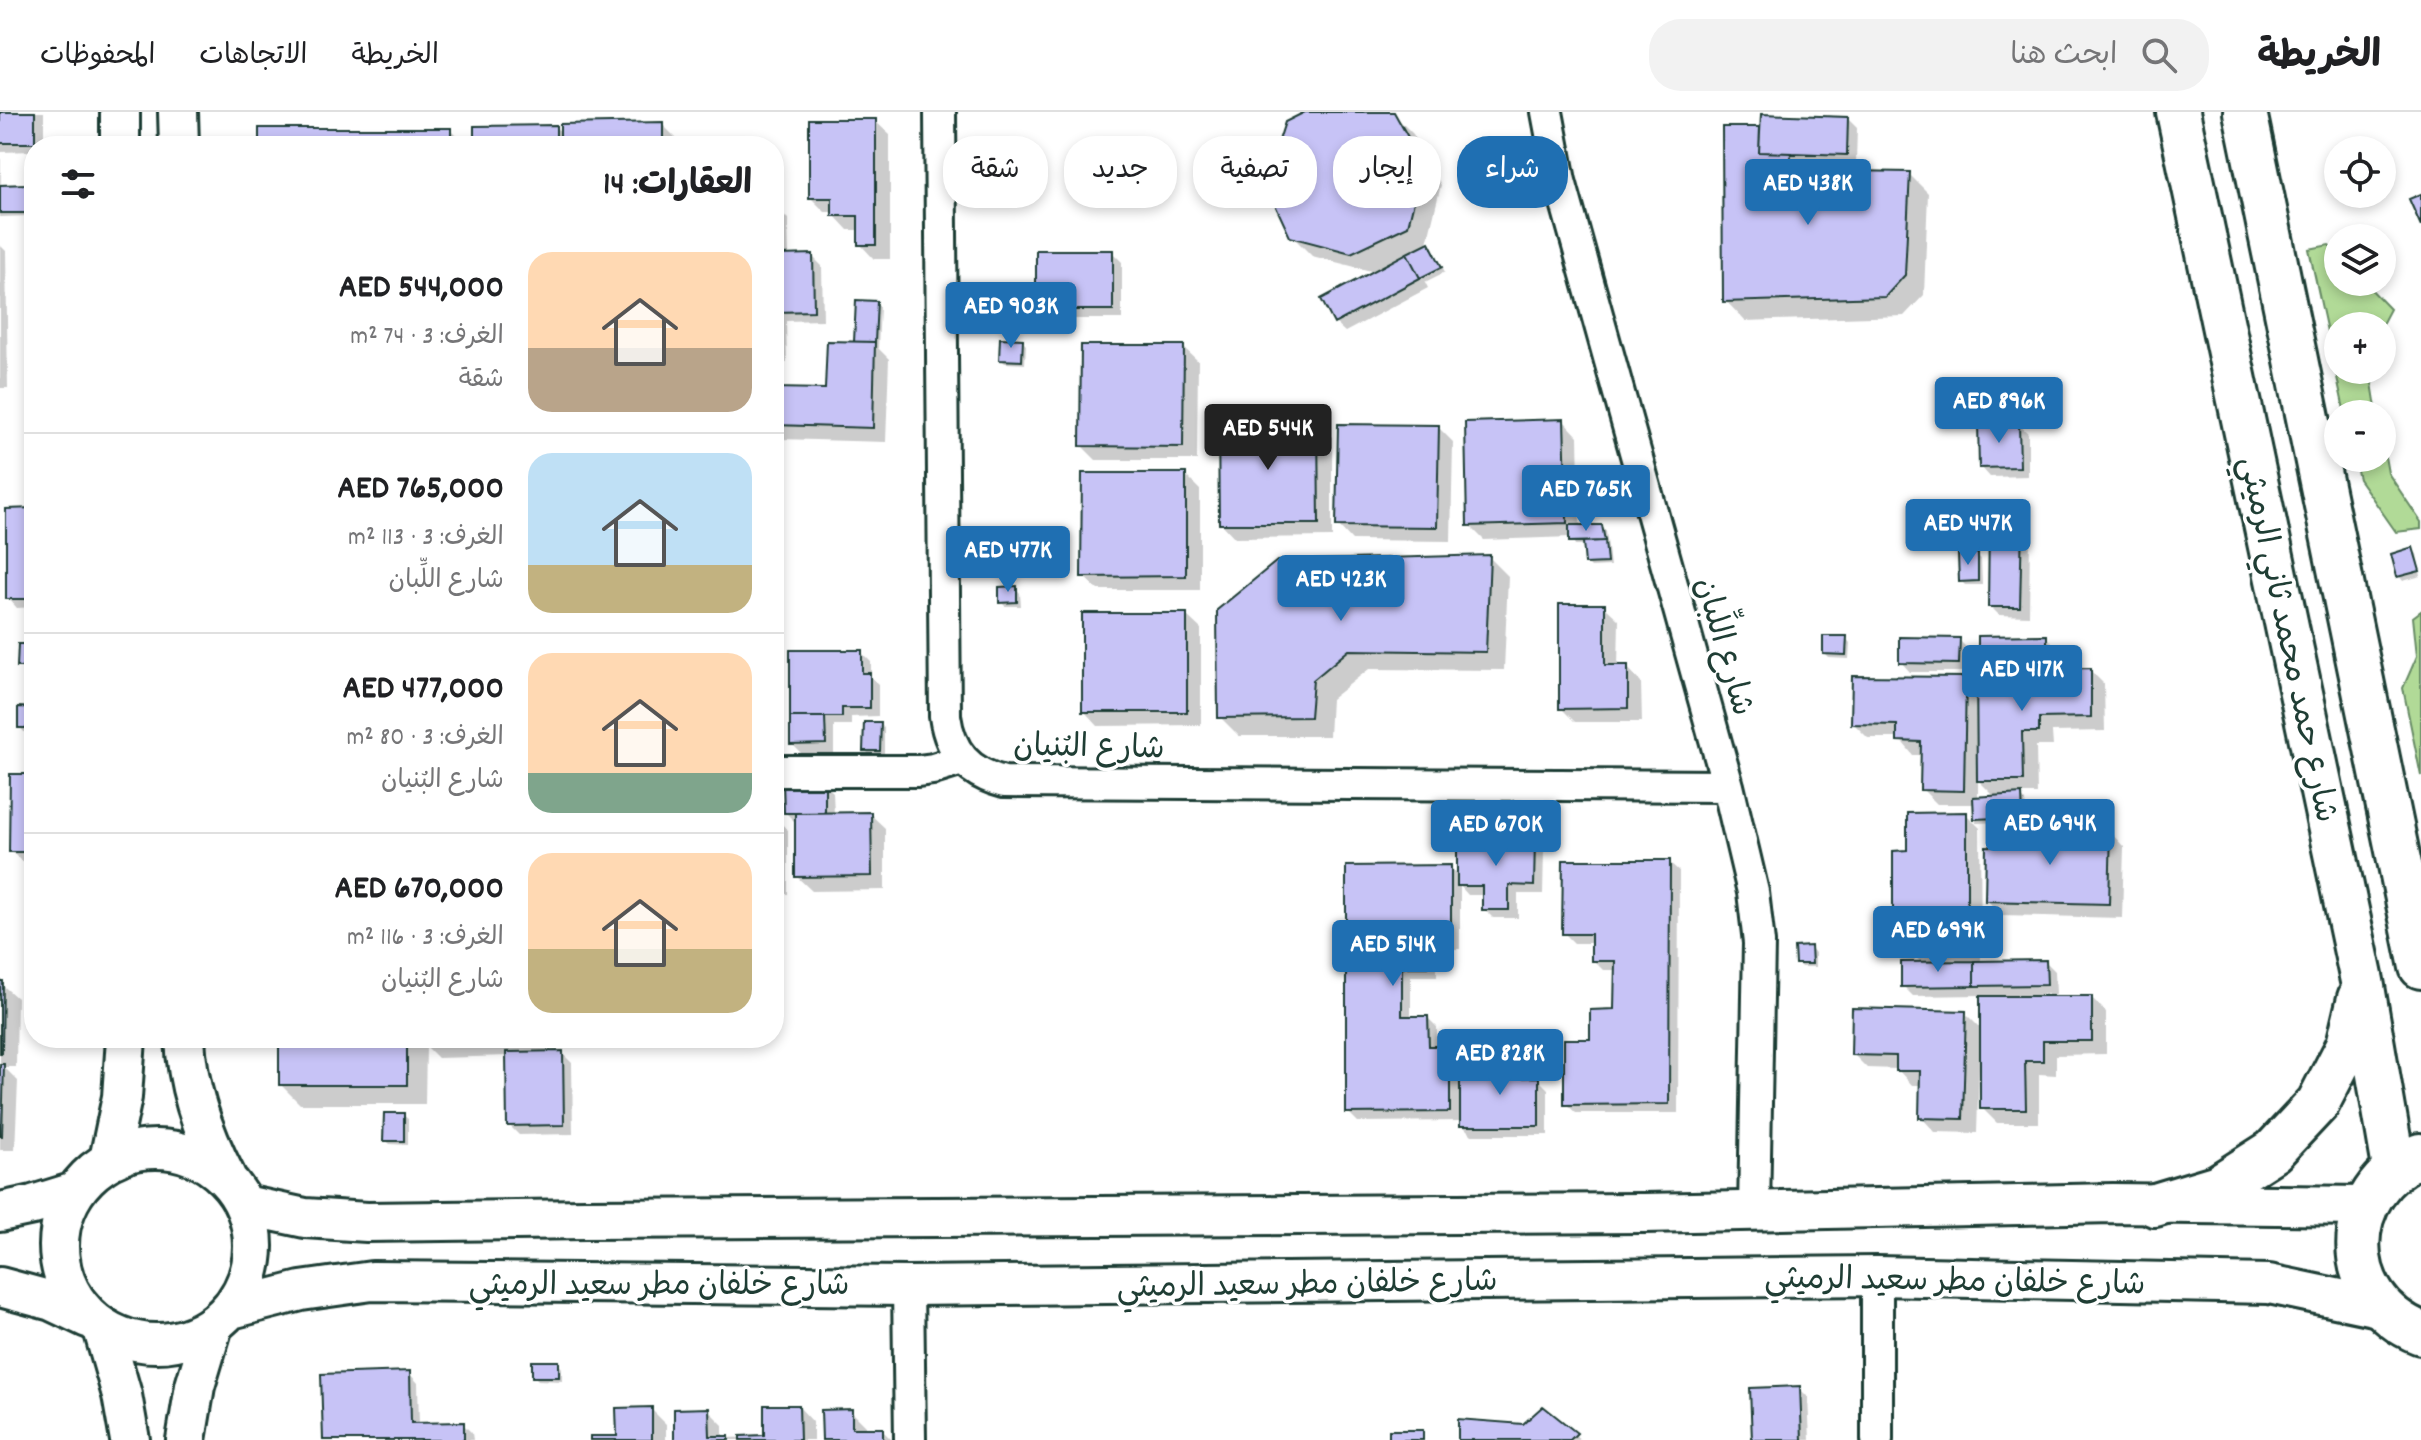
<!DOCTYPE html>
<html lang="ar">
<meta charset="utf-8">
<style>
:root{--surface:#fff;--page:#f2f2f2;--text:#202124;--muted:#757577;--line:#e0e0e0;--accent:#1f6fb2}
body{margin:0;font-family:Dekko,"Playpen Sans Arabic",sans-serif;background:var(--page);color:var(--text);direction:rtl;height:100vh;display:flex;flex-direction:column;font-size:30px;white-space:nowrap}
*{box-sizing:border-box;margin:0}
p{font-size:26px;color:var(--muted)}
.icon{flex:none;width:44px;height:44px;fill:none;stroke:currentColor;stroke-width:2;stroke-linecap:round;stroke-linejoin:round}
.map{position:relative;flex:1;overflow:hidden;direction:ltr}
.drawer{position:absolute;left:24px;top:24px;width:760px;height:912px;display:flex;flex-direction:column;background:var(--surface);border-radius:32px;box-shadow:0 4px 12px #0003;direction:rtl}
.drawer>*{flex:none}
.hud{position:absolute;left:808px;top:24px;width:760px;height:72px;direction:rtl;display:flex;gap:16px}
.tools{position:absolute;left:2324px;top:24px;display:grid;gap:16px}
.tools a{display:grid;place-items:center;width:72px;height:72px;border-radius:50%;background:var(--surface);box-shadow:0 4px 12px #0003;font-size:40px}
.price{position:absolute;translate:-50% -68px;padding:0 18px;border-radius:8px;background:var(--accent);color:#fff;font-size:26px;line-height:52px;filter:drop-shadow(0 2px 4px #0008)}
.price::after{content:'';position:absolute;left:50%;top:48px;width:24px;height:18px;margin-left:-12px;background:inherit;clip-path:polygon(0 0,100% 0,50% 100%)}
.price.active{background:#222;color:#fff}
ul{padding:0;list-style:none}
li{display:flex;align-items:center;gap:24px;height:200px;padding:0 32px}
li+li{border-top:2px solid var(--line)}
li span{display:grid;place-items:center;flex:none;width:224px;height:160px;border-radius:24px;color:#555}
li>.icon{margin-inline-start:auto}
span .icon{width:96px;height:96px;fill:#fffc;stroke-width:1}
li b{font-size:34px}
h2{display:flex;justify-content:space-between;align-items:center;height:96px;padding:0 32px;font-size:34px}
.tag{padding:0 28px;border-radius:32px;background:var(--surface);box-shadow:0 4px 12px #0003;font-size:28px;line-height:72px}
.tag.active{background:var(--accent);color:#fff}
header{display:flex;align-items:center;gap:48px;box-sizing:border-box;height:112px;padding:0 40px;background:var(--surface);border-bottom:2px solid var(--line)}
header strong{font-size:38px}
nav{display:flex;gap:44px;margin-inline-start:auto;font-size:28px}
.search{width:560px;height:72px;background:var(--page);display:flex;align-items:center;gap:20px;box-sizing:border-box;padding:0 28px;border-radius:32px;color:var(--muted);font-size:30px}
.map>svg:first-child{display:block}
.green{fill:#b1da97;stroke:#688c66;stroke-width:2}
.shadow{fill:#0003;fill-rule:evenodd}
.building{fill:#c7c3f6;stroke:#1f3d34;stroke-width:2}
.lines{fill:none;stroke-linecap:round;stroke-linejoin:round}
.minor-casing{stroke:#1f3d34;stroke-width:36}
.tertiary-casing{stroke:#1f3d34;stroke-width:44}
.secondary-casing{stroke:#1f3d34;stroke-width:48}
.minor{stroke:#fff;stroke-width:30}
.tertiary{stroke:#fff;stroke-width:38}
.secondary{stroke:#fff;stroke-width:42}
.labels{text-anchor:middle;stroke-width:7;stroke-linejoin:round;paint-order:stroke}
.street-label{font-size:32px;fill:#1f3d34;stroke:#fff}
</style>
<header>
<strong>الخريطة</strong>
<div class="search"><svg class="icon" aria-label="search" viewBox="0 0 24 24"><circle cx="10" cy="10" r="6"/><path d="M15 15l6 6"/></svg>ابحث هنا</div>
<nav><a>الخريطة</a><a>الاتجاهات</a><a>المحفوظات</a></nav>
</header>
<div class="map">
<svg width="2421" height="1328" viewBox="0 0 2421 1328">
<rect width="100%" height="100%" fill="#fff"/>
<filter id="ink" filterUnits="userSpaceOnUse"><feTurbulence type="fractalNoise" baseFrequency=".0125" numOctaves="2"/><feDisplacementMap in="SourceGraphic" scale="16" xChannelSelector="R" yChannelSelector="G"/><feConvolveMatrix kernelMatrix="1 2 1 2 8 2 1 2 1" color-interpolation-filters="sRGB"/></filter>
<g filter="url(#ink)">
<!-- green -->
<path class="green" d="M2329 133 2338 142V170H2364L2390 197 2381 214H2338V258H2370L2377 302H2345L2309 137Z
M2382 328 2388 361 2421 410V417L2396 420 2359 367 2354 346H2382Z
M2421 499V664L2403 576 2417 544 2413 505Z"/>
<!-- shadow -->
<path class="shadow" d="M0 0H44V34H34V39L1 40V75L26 74 30 79 31 104 0 105Z
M1309 0H1387L1393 2 1413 22 1441 73 1427 131 1433 137 1445 160 1425 170 1428 176 1345 220 1335 211 1375 160 1312 144 1292 124Z
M1847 6 1857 16 1856 51 1796 50 1807 60 1909 62 1928 81 1924 183 1904 204 1745 209 1726 189 1759 17 1762 20Z
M875 9 890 23V147H874L860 132V118H848L834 103V100H825L811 86Z
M662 12 676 26 677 34H476L555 15 562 21Z
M450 18 466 34H261Z
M774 97H778L788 107 789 145 812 144 822 154 823 208 786 209 787 251H774Z
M0 133 6 139 8 276H0Z
M1112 140 1122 150V207H1047L1038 197Z
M876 191 880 195 878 236 889 247 886 330 780 327 774 321V278L827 279 856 232Z
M1022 229 1026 233 1025 252 1005 251 1001 247Z
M1183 235 1198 249 1197 348H1096L1082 334Z
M1564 309 1578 324 1580 415H1601L1606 419 1610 454 1591 455 1587 451 1586 433H1575L1571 425 1484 428 1469 413Z
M1318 310 1332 325V425L1235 426 1221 411Z
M2018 312 2028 321V364L1990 365 1981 355Z
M1438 315 1453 330 1451 429 1352 428 1338 413Z
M1185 363 1200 378V478H1098L1083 464Z
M34 398V495L17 496 8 486Z
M2021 412 2030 422 2029 504 1999 503 1990 494Z
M2413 438 2417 442 2421 464 2403 469 2399 464Z
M1977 443 1981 447 1982 473H1965L1961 469Z
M1489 445 1508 464 1504 558 1369 557 1331 587 1329 624H1239L1220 605Z
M1016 476 1020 481 1021 494H1005L1001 490Z
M1604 494 1619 508 1618 555H1627L1641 570 1642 610H1575L1561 596Z
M1186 503 1201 517V613L1098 614 1084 599Z
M2046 525 2055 534V558H2090L2104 572 2105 619 2052 620 2053 634H2036L2037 682H2019L2025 689 2027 709 1976 711 1975 692H1937L1922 677V643H1913L1899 626H1868L1853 611 1965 567 1978 580 1989 559 1980 550ZM1978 668 1996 686H1978Z
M1846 526 1850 531 1849 547 1829 546 1825 542Z
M1959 528 1968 537V560H1910L1901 550Z
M34 534V558H23L19 554Z
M861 540 871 550V565L878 572V604L851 605V613H834V641L802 642 792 632Z
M774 567 781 574 780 611H774Z
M34 598V620H24L20 615Z
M880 612 884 616V642L870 643 865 638Z
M34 664V749H21L11 739Z
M824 671 833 680 834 702H870L885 716V778L812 779 797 765 795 710 785 700Z
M1966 702 1980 716 1981 851 2046 850 2055 859 2056 882H2040V886H2092L2106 900V942L2056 943V963L2039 962V1011H1997L1982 996V956H1979L1977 1021 1935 1020 1921 1005 1922 973H1912L1897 957 1867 956 1853 942 1965 901 1982 918V883L1913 884 1903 874 1922 851 1908 838V815L1895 801 1909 740Z
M774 705 788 718V782H774Z
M2110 720 2124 735 2122 806 2001 803 1987 788 2009 737Z
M1534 729 1544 738 1543 782H1518V806H1493L1484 797V783H1468L1460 774V837H1437V864H1411V906H1428L1437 915V936H1449L1459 946V970H1488L1514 945 1523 954V968L1538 967 1548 977V1023H1472L1462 1013V1009L1358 1010 1348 1000V756L1450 755 1459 764Z
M1669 750 1679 759 1678 1001H1576L1566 992 1592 929 1616 899 1617 858H1603L1593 848V831H1574L1564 821Z
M1811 836 1815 841V855H1801L1797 851Z
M0 871 17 886 16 955H4L18 969 15 1038H0Z
M281 926H550L551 941H562L572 951 573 1022 519 1023 509 1013 508 944 438 946 426 934 425 992H300L281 973Z
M403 1003 408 1007V1033L390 1032 385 1028Z
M558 1251 562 1256V1269L538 1268 534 1264Z
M409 1261 418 1271 419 1313 463 1312 472 1321 473 1328H325Z
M1799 1276 1808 1285 1810 1328H1754Z
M799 1295 813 1310V1328H676L708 1298 723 1313V1326L766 1325Z
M1543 1296 1581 1328H1460L1523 1314Z
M651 1297 666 1312V1328H592L619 1326Z
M851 1299 866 1314V1318H882L892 1328H824Z"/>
<!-- building -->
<path class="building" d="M0 0H35V31H0Z
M1305 0H1394L1423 52 1408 114 1351 141 1290 125 1265 71 1285 10Z
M1761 2 1848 5 1847 43 1759 40Z
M809 7H876V133H858V104H832V86H809Z
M663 10V34H560V12Z
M556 13V34H474V14Z
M1722 15H1760L1759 40 1791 41 1789 58 1910 60 1905 163 1885 185 1723 190Z
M259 16H451V34H259Z
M27 72 28 101H0V73Z
M2421 82V114L2409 87Z
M774 95H779L780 143 813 142 814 199 777 200 778 242 774 243Z
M1429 130 1442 155 1420 166 1407 141Z
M1036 138H1113V198H1036Z
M1407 141 1420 166 1334 212 1321 187Z
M856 188 877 189 875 230H854Z
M1000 226 1023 227 1022 249 999 248Z
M827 229 875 230 873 316 774 313V276L825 277Z
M1081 233H1184L1183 335 1080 334Z
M1564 307 1567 411 1467 414 1465 310Z
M1218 309H1318L1319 412H1219Z
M1978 310H2019L2020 355 1979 356Z
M1338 312 1439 313 1437 415 1336 414Z
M1082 361H1186V464L1081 465Z
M34 396V487H6V397Z
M1989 410H2022L2020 495H1988Z
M1569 413H1602L1605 429 1569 430Z
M1605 429 1607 451 1585 452 1583 430Z
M2413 435 2420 459 2397 465 2391 442Z
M1978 441V469L1959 470 1958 442Z
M1490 443 1486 540 1349 538 1313 568 1310 605 1218 606 1217 498 1277 449Z
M1017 474V490L999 491V475Z
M1559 492H1605V553H1628V596L1559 597Z
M1082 501H1187V600H1082Z
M2047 523V550L1978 551V524Z
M1823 524H1847L1846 543 1823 542Z
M1899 525 1960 526 1959 552 1899 551Z
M18 532H34V555H17Z
M790 538H862V561H870V596H842V605H790Z
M2091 556V605L2039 606V620H2022L2023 669H1977L1976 557Z
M1852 564 1966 565 1964 679 1920 678 1921 630 1897 629V613L1851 612Z
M18 595 34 596V616H18Z
M790 605H825L826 632 790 633Z
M864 610H881L880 639H863Z
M10 662H34V740H9Z
M783 669H825V701H784Z
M2022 682 2023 705 1974 707 1973 685Z
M871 700 872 764 795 765V701Z
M1967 700V838L1906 839V802H1893V739L1907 738V701Z
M2007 716 2111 718 2109 792 1985 789 1986 734 2007 735Z
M1457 726 1535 727 1534 774 1509 773V798H1482V774H1457Z
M1563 748H1670L1669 992 1564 993V927H1590V898L1614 897 1615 849H1591V822H1562Z
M1451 753V828H1428V855H1402V904H1428L1429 934H1450V1000L1346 1001V754Z
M1811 834 1812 852H1795L1794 835Z
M2046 848 2047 873 1974 874V849Z
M1974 849V874L1901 875V850Z
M0 869H3L2 941H0Z
M1980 884H2092V929H2043V949H2025L2026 997H1980Z
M1852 896 1966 899 1963 1007 1919 1006 1920 959H1896V944L1851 943Z
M279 926H407V973H279Z
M421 926H537V929L421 932Z
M563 939 564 1013 507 1014 506 940Z
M1487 943H1514V966L1539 965V1014H1460V968H1486Z
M0 952H4L2 1024H0Z
M384 1001H404V1029H383Z
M532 1249H559V1265H532Z
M410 1259 411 1311 464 1310V1328H323L321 1262Z
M1800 1274 1802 1328H1752L1750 1276Z
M764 1293H799L800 1328H740V1324L764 1323Z
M1543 1294 1577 1321 1570 1328H1458V1307L1523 1312Z
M652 1295V1328H590V1324H617L616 1296Z
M709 1296 710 1324H729V1328H674V1297Z
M852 1297V1316H883V1328H822L821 1298Z
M1389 1318H1423V1328H1389Z"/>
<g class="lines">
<!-- minor casing -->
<g class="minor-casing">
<path id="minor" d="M940 0 945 604C950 640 968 661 1004 670L1728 674
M1547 0 1560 69 1728 674 1753 780 1759 831 1754 1098
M774 659H918L933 657 962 648
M908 1174 910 1328
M1877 1328V1164"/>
</g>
<!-- tertiary casing -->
<g class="tertiary-casing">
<path id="tertiary" d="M178 0 179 34
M120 34V0
M185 926C187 976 203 1021 226 1065
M59 1134a97 97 0 1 1 194 0a97 97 0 1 1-194 0Z
M109 1048 122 985 126 926
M245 1093 305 1106 367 1110 585 1107 1644 1101 2113 1091 2365 1094
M0 1100 33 1093 75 1080
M0 1175 52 1189 88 1206
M231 1197 301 1179 372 1169 908 1174 1877 1164 2269 1172 2383 1196
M103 1217 122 1283 130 1328
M186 1328 195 1274 213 1214"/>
</g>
<!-- secondary casing -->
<g class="secondary-casing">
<path id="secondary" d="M2178 0 2362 869 2394 1056
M2245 0 2421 855
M2420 1043C2338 1078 2337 1188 2421 1221
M2155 1093 2218 1074 2273 1039 2318 991 2348 933 2359 886"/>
</g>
<!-- minor -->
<use href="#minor" class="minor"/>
<!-- tertiary -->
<use href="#tertiary" class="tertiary"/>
<!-- secondary -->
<use href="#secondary" class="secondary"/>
</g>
</g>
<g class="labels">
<!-- street labels -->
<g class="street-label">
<text transform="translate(2290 527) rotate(78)" y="11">شارع حمد محمد ثاني الرميثي</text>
<text transform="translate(1726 534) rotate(74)" y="11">شارع اللِّبان</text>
<text transform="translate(1089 633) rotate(1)" y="11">شارع البُنيان</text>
<text transform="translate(1955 1167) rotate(1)" y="11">شارع خلفان مطر سعيد الرميثي</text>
<text transform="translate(1307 1170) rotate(-1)" y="11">شارع خلفان مطر سعيد الرميثي</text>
<text x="659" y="1182">شارع خلفان مطر سعيد الرميثي</text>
</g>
</g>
</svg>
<div class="tools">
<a><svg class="icon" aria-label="locate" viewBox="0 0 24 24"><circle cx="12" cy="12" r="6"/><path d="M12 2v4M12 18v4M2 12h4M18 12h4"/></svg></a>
<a><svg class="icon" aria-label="layers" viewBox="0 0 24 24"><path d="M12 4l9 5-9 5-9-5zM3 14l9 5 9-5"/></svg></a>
<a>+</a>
<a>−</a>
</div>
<b class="price" style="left:1808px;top:115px">AED 438K</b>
<b class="price" style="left:1011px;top:238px">AED 903K</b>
<b class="price" style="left:1999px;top:333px">AED 896K</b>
<b class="price active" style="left:1268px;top:360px">AED 544K</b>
<b class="price" style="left:1586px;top:421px">AED 765K</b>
<b class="price" style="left:1968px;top:455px">AED 447K</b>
<b class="price" style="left:1008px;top:482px">AED 477K</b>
<b class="price" style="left:1341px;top:511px">AED 423K</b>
<b class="price" style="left:2022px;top:601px">AED 417K</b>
<b class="price" style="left:2050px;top:755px">AED 694K</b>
<b class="price" style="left:1496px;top:756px">AED 670K</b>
<b class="price" style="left:1938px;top:862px">AED 699K</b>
<b class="price" style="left:1393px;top:876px">AED 514K</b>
<b class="price" style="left:1500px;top:985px">AED 828K</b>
<div class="hud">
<a class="tag active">شراء</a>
<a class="tag">إيجار</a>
<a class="tag">تصفية</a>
<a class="tag">جديد</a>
<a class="tag">شقة</a>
</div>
<section class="drawer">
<h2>العقارات: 14<svg class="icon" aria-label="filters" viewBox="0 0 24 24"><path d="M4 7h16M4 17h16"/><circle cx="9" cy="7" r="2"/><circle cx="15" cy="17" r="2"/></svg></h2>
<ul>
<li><span style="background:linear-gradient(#ffd9b3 60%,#b9a48a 0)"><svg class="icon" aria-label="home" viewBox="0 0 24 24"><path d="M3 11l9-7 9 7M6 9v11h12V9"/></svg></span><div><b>AED 544,000</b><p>الغرف: 3 · 74 m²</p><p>شقة</p></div></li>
<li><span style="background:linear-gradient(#bfe0f5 70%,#c2b280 0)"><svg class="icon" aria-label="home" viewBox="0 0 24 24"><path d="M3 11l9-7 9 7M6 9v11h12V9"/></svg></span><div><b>AED 765,000</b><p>الغرف: 3 · 113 m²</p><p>شارع اللِّبان</p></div></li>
<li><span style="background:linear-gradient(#ffd9b3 75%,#7fa58c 0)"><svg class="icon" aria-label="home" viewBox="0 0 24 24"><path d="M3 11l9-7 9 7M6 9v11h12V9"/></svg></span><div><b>AED 477,000</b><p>الغرف: 3 · 80 m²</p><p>شارع البُنيان</p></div></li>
<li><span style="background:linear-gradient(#ffd9b3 60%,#c2b280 0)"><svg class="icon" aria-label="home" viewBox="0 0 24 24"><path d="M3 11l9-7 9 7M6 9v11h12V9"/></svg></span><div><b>AED 670,000</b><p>الغرف: 3 · 116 m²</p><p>شارع البُنيان</p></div></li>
</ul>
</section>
</div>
